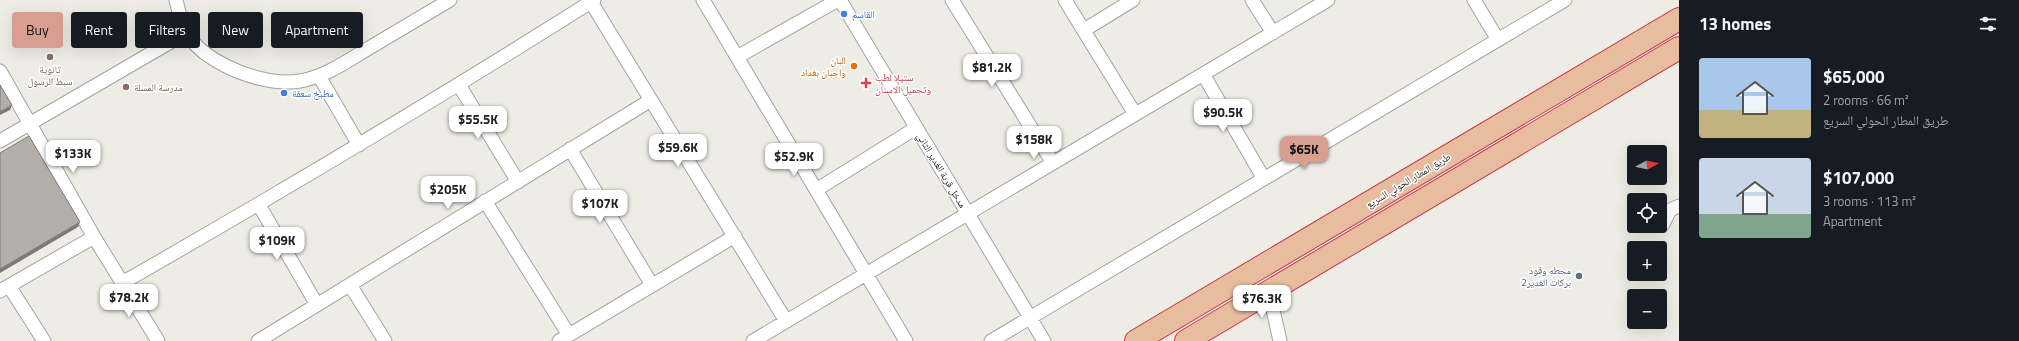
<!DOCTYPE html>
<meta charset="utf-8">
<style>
:root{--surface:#171b24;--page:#242831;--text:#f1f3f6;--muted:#9ea1a6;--accent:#d89e90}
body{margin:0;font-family:"Titillium Web","Noto Naskh Arabic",sans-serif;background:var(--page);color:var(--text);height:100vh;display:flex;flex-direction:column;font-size:15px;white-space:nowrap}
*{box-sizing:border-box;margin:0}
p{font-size:13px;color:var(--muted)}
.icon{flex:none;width:22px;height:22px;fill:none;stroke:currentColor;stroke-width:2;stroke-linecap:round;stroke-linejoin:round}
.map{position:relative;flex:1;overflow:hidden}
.side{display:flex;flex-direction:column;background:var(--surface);width:340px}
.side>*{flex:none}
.hud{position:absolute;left:12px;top:12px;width:380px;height:36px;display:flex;gap:8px}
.needle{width:26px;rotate:82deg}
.tools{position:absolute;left:1627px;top:145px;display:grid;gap:8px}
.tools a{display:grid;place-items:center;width:40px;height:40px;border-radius:4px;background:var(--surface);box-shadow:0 4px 16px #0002;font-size:20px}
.price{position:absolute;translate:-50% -34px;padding:0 9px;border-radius:8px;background:#fff;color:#222;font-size:13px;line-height:26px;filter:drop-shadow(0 1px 2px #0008)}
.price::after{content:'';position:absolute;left:50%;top:24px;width:12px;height:9px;margin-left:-6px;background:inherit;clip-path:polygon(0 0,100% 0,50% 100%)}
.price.current{background:var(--accent);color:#111}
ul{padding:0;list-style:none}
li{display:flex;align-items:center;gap:12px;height:100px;padding:0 20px}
li span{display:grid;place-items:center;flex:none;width:112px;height:80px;border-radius:4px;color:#555}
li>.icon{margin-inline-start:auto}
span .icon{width:48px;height:48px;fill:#fffc;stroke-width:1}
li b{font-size:17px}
h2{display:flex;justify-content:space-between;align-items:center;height:48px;padding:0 20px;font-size:17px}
.pill{padding:0 14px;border-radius:4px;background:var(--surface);box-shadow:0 4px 16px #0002;font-size:14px;line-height:36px}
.pill.current{background:var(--accent);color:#111}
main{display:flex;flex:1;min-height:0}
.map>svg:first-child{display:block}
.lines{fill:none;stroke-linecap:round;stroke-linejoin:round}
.minor-casing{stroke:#a2a2a2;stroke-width:15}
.trunk-casing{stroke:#c9364b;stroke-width:24}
.minor{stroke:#fff;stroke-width:13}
.trunk{stroke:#e8bc9e;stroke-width:22}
.shaded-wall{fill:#7d7a76}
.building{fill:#b3afa8;stroke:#7d7a76}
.shop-dot{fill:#3f7fe0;stroke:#fff;stroke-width:1.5}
.education-dot{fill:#8d6e63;stroke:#fff;stroke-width:1.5}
.food-dot{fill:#e8710a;stroke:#fff;stroke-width:1.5}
.health-dot{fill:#e0444e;stroke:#fff;stroke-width:1.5}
.service-dot{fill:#5c6f8a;stroke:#fff;stroke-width:1.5}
.labels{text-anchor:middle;stroke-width:3;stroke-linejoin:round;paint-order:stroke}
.shop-label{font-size:10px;fill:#366cbe;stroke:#fff;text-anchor:start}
.food-label{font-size:10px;fill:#c56008;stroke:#fff;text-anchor:end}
.education-label{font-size:10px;fill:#785e54;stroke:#fff}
.health-label{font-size:10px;fill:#be3a42;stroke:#fff;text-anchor:start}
.street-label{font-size:10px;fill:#1e1e1e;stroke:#fff}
.service-label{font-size:10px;fill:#4e5e75;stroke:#fff;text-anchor:end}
</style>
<main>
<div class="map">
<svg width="1679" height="341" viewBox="0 0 1679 341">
<rect width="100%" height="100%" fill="#eeede5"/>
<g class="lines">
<!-- minor casing -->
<g class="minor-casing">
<path id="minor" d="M176 0C183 34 193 49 224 65 245 76 276 85 300 81 325 77 347 61 369 48 396 32 423 16 450 0
M703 0 906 341
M840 0 1044 341
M952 0 1053 163
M1065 0 1135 114
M1252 0 1273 33
M1474 0 1498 40
M591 2 786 321
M1084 30 1133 0
M737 57 838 0
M0 71 94 237 158 341
M1203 74 1264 179
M319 76 359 145
M459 85 518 182
M0 141 186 33
M570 149 652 285
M816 190 916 128
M485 201 569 335
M259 205 317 305
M1663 224 1670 210 1679 206
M122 283C281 192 439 98 594 0
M350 285 385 341
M9 286 44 341
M0 291 94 237
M1269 292 1280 341
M258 341 651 100
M559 341 735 236
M753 341 1328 0
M991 341 1565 0"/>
</g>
<!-- trunk casing -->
<g class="trunk-casing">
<path id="trunk" d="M1136 341 1679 19
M1186 341 1679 48"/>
</g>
<!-- minor -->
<use href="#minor" class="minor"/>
<!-- trunk -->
<use href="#trunk" class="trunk"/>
</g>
<!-- shaded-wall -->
<path class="shaded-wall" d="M12 105 10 110 0 115V112Z
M80 222 78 227 0 273V269Z"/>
<!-- building -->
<path class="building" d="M0 85 12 105 0 112Z
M29 136 80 222 0 269V153Z"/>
<!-- markers -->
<g class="shop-dot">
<circle cx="844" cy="14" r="4"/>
<circle cx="284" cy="93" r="4"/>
</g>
<g class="education-dot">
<circle cx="50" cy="57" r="4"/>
<circle cx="126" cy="87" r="4"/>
</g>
<circle class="food-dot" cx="854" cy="66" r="4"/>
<path class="health-dot" d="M864 77h4v4h4v4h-4v4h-4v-4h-4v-4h4z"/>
<circle class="service-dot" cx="1579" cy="276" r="4"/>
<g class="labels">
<!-- shop labels -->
<g class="shop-label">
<text x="852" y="18">القاسم</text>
<text x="292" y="97">مطبخ سعفة</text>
</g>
<!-- food labels -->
<g class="food-label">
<text x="846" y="64">البان<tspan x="846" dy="12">واجبان بغداد</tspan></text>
</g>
<!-- education labels -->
<g class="education-label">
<text x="50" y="73">ثانوية<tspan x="50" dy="12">سبط الرسول</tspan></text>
<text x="134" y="91" text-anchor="start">مدرسة المسلة</text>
</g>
<!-- health labels -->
<g class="health-label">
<text x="875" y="81">ستيلا لطب<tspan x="875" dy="12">وتجميل الاسنان</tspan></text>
</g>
<!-- street labels -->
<g class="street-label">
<text transform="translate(942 170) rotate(59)" y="4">مدخل قرية الغدير الثاني</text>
<text transform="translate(1408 180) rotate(-31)" y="4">طريق المطار الحولي السريع</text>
</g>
<!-- service labels -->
<g class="service-label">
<text x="1571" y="274">محطه وقود<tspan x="1571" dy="12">بركات الغدير2</tspan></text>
</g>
</g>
</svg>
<div class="tools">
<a><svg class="needle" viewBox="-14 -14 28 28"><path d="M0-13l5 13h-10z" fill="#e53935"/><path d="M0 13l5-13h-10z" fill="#9ea1a6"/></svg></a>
<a><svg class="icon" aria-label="locate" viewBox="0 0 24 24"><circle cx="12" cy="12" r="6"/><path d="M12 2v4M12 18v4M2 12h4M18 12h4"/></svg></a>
<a>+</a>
<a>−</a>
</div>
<b class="price" style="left:992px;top:88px">$81.2K</b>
<b class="price" style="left:1223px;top:133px">$90.5K</b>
<b class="price" style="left:478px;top:140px">$55.5K</b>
<b class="price" style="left:1034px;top:160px">$158K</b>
<b class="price" style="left:678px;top:168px">$59.6K</b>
<b class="price current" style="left:1304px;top:170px">$65K</b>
<b class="price" style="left:73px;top:174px">$133K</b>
<b class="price" style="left:794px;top:177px">$52.9K</b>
<b class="price" style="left:448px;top:210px">$205K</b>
<b class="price" style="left:600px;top:224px">$107K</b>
<b class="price" style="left:277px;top:261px">$109K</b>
<b class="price" style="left:129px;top:318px">$78.2K</b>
<b class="price" style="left:1262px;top:319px">$76.3K</b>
<div class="hud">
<a class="pill current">Buy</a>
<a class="pill">Rent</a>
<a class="pill">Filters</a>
<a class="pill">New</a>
<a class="pill">Apartment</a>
</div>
</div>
<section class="side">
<h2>13 homes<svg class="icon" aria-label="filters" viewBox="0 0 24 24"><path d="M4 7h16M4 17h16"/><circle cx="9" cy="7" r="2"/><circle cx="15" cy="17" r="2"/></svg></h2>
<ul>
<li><span style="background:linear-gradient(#a9c7e8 65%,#c2b280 0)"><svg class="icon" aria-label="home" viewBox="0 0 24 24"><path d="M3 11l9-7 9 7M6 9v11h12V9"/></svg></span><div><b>$65,000</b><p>2 rooms · 66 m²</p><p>طريق المطار الحولي السريع</p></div></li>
<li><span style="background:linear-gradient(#c9d6e8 70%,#7fa58c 0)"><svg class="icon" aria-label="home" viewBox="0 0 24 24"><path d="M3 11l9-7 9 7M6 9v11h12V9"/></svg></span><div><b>$107,000</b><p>3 rooms · 113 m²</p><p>Apartment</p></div></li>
</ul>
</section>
</main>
